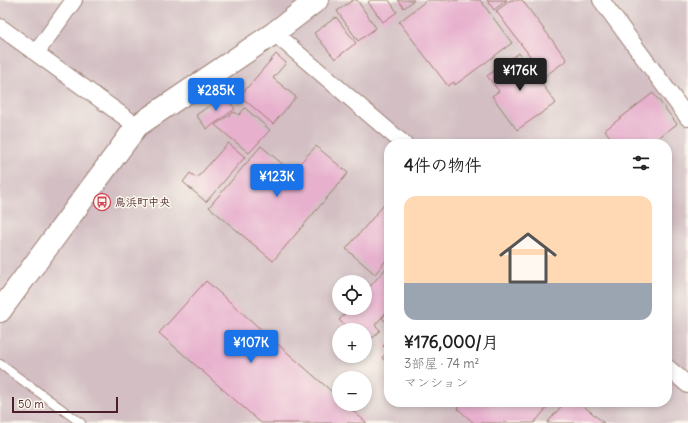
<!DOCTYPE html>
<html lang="ja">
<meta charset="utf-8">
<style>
:root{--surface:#fff;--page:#f6f6f6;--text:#222;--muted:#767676;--line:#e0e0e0;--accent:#1a73e8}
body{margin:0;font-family:Delius,"Klee One",sans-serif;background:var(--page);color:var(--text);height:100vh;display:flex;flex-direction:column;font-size:15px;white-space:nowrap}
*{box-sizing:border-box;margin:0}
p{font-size:13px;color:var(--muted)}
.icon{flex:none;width:22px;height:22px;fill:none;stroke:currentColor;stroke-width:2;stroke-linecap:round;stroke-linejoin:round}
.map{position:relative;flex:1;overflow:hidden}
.drawer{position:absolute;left:384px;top:139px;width:288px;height:268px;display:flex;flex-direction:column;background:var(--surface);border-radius:16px;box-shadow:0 2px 6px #0003}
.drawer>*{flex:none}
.controls{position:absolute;left:332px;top:275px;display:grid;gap:8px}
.controls a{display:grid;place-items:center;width:40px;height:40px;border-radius:50%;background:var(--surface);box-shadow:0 2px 6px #0003;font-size:20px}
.scale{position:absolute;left:12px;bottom:10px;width:106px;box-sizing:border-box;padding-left:4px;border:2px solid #4a1f2b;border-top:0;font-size:11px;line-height:14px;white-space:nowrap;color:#4a1f2b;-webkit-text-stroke:3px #fbf7ec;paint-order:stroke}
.price{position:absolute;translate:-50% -34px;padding:0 9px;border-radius:4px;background:var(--accent);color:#fff;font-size:13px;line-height:26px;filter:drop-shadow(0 1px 2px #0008)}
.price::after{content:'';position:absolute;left:50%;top:24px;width:12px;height:9px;margin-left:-6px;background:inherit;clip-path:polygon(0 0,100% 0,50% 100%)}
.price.on{background:#222;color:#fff}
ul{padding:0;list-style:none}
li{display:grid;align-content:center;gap:8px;height:212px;padding:0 20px}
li+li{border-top:1px solid var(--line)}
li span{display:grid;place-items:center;height:124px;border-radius:12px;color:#555}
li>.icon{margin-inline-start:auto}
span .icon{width:72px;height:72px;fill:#fffc;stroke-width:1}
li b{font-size:17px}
h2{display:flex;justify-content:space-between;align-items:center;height:48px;padding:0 20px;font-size:17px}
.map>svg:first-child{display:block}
.industrial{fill:#d2bec3;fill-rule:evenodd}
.building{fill:#e7b0cd}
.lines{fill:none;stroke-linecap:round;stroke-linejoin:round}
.lane-casing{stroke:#9c7e73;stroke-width:10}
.street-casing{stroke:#9c7e73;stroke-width:18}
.secondary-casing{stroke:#9c7e73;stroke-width:24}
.lane{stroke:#fff;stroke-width:8}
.street{stroke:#fff;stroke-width:16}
.secondary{stroke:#fff;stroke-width:22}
.labels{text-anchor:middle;stroke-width:3;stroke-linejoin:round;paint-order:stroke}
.poi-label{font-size:11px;font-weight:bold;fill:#4a1f2b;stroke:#fbf7ec;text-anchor:start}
</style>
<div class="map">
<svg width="688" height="423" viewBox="0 0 688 423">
<rect width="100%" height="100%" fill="#fbf7ec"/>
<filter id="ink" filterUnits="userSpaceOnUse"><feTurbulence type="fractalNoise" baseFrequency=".025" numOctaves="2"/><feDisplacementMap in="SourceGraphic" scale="8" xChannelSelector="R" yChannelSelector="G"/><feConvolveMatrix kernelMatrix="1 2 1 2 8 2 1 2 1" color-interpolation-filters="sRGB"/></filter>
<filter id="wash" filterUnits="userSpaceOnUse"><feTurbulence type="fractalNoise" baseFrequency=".012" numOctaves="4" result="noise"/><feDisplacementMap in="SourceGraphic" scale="16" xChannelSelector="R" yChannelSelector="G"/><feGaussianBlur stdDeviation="0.9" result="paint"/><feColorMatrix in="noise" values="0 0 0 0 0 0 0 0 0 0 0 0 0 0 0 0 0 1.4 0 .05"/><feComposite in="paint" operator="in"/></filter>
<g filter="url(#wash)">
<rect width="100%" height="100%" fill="#efdcbb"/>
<!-- industrial -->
<path class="industrial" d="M0 0H688V423H0ZM389 144H667V402H389ZM339 282H365V308H339ZM339 330H365V356H339ZM339 378H365V404H339Z"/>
<g id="blocks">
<!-- building -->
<path class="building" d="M353 0H357L376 28 358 41 337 11Z
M371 0H389L397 12 383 22 368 2Z
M398 0H414L404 8Z
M427 0H480L512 43 455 85 454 82 448 86 399 22Z
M487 0H507L494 10Z
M511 0H522L567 60 545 76 496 11Z
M336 17 356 43 335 59 314 33Z
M519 53 556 103 517 130 492 96 499 91 487 76Z
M276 54 286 63 273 78 296 97 273 124 240 96Z
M653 93 677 124 650 144H615L605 130Z
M225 95 235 109 207 129 196 115Z
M245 108 270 130 249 153 215 125 234 112 239 115Z
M228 143 245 157 206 202 183 182 190 173 197 178Z
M261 146 292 172 316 146 348 173 273 261 209 207Z
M389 199V257L375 274 346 249Z
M389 265V309L375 325 380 330 373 338 368 334 365 337V330H350L339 320 350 308H365V292Z
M206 281 339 398V404H345L367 423H261L159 333Z
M389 310V325L382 318Z
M389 340V364L382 358 388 351 383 346Z
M463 402H552L534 423H474L457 408Z
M565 402H579L604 423H547Z"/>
</g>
</g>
<g filter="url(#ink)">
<use href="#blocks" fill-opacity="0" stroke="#9c7e73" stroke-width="1"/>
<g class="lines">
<!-- lane casing -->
<g class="lane-casing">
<path id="lane" d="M0 364 81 423"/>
</g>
<!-- street casing -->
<g class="street-casing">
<path id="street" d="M601 0 688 118
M0 27 137 126
M274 33 404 144
M36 53 74 0
M667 367 688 385"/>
</g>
<!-- secondary casing -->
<g class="secondary-casing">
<path id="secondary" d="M0 311 137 126 274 33 317 0"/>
</g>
<!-- lane -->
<use href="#lane" class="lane"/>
<!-- street -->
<use href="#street" class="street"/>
<!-- secondary -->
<use href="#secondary" class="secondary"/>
</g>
</g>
<!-- icons -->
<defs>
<g id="bus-ring" transform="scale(0.9)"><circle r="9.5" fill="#fbf7ec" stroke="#d1495b" stroke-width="1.5"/><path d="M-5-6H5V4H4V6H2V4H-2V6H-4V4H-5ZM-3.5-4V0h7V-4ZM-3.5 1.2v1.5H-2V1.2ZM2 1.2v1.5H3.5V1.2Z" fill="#d1495b"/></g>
</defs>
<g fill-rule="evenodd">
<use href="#bus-ring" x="102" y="202"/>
</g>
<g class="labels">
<!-- poi labels -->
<g class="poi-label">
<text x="115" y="206">鳥浜町中央</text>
</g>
</g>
</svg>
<div class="controls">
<a><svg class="icon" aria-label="locate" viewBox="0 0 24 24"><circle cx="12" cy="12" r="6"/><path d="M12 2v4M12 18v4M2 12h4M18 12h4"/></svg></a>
<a>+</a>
<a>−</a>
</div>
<div class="scale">50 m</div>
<b class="price on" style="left:520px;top:92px">¥176K</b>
<b class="price" style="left:216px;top:112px">¥285K</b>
<b class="price" style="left:277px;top:198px">¥123K</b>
<b class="price" style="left:251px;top:364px">¥107K</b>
<section class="drawer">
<h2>4件の物件<svg class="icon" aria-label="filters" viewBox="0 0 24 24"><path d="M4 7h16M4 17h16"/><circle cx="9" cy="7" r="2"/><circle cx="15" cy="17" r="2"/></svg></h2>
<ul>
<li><span style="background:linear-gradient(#ffd9b3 70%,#9aa5b1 0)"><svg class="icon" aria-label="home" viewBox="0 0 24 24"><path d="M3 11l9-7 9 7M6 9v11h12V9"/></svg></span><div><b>¥176,000/月</b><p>3部屋 · 74 m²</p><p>マンション</p></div></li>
</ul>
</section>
</div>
